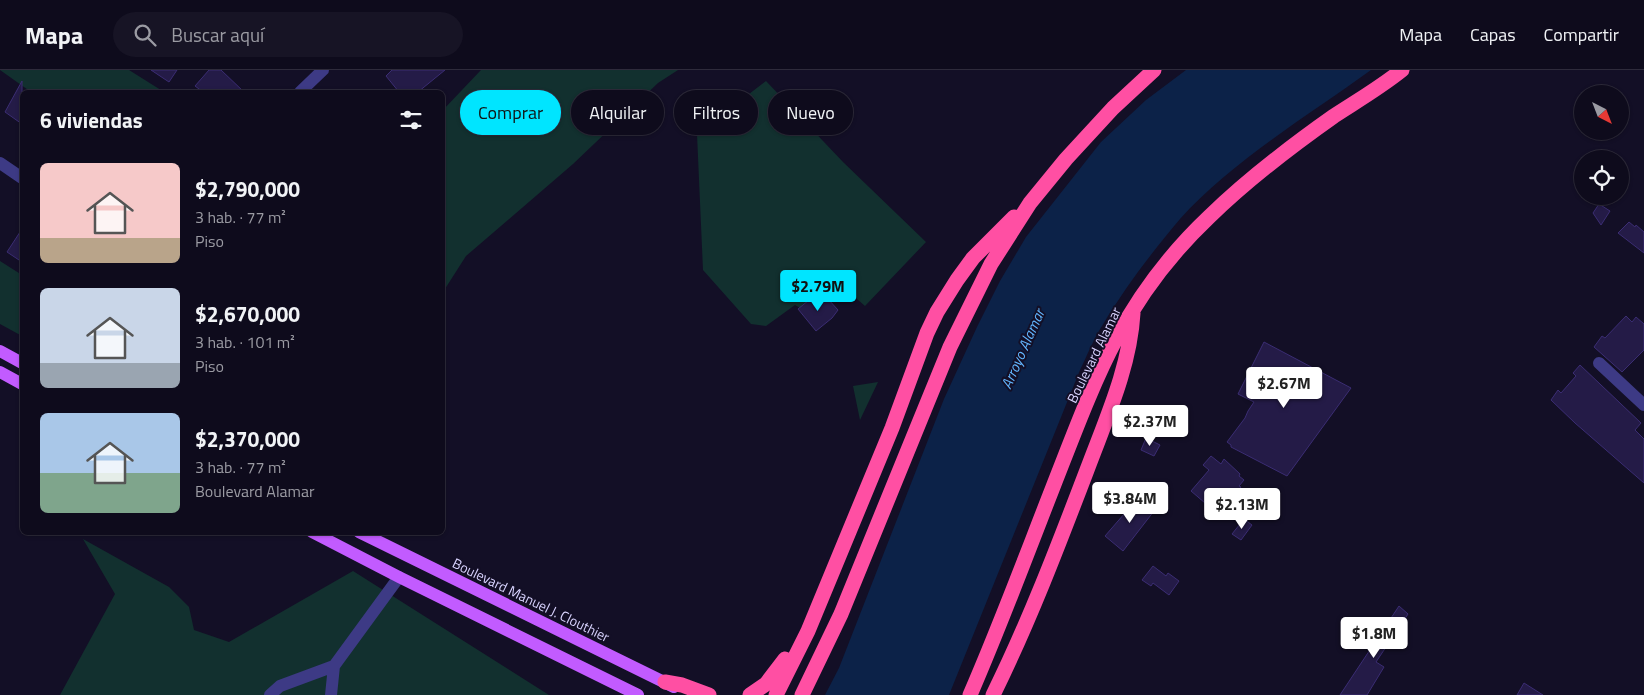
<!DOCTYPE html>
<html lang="es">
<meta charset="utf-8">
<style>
:root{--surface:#0e0b1c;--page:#171425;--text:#f1f3f6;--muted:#9b9ba3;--line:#2e2b3b;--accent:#00e5ff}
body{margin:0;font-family:"Titillium Web",sans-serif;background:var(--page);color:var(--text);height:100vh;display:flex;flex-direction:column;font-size:19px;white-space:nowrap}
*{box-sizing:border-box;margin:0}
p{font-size:16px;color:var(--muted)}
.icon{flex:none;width:28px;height:28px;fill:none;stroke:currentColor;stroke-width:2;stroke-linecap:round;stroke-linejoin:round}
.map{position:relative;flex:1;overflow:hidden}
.panel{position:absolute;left:20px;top:20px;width:425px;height:445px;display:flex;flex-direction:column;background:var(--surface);border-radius:8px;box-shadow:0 1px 4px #0004,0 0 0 1px var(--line)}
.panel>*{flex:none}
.hud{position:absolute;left:460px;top:20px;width:475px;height:45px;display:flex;gap:10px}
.needle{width:32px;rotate:138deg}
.controls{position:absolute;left:1574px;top:15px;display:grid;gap:10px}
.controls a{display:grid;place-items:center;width:55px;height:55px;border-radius:50%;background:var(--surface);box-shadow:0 1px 4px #0004,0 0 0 1px var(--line);font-size:25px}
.price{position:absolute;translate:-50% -42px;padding:0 11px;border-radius:5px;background:#fff;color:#222;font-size:16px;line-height:32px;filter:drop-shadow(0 1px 2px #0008)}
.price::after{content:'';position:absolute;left:50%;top:30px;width:15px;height:11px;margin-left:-8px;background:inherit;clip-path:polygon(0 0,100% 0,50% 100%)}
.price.active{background:var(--accent);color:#111}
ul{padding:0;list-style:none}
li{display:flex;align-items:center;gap:15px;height:125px;padding:0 20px}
li span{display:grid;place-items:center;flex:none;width:140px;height:100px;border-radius:8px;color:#555}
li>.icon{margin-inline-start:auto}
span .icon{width:60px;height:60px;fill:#fffc;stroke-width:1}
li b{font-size:21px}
h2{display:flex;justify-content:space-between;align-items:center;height:60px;padding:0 20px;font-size:21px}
.chip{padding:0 18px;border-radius:22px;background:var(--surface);box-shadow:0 1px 4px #0004,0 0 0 1px var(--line);font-size:18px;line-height:45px}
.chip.active{background:var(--accent);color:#111}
header{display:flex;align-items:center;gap:30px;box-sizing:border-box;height:70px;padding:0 25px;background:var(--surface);border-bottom:1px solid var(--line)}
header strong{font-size:24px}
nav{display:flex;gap:28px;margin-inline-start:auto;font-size:18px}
.search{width:350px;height:45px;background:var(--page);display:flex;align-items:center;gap:12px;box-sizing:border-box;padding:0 18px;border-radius:28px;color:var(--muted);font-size:19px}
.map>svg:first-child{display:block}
.green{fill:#12302f}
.water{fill:#0c2248}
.building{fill:#241b47;stroke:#3b2d73}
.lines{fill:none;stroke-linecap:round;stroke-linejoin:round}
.street{stroke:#3d3a85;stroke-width:12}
.primary{stroke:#c25bff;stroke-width:12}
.highway{stroke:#ff4fa3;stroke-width:15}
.labels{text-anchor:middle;stroke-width:4;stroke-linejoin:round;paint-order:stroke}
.street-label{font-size:14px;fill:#d9d4ff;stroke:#130f26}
.water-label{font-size:15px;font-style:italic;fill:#62b6ff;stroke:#130f26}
</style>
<header>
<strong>Mapa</strong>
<div class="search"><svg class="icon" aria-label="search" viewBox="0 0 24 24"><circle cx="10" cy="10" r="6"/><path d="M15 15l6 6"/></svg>Buscar aquí</div>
<nav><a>Mapa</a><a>Capas</a><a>Compartir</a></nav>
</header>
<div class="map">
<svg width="1644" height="625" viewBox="0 0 1644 625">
<rect width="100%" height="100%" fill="#130f26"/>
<!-- green -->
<path class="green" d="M0 0H129L164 22H31Z
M481 0H678L658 13 573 94 466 186 443 222V40Z
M766 11 843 92 926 172 865 236 835 210 802 239 795 235 766 256 751 254 703 200 697 64Z
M0 191 22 205V266L0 254Z
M878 312 860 350 853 316Z
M83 469 169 517 189 537 194 560 229 572 353 501 549 625H60L115 524Z"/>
<!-- water -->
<path class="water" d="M1186 0H1371C1309 45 1231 92 1180 149 1152 182 1124 219 1102 256 1093 270 1087 286 1080 300L949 625H825L839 598 944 329 977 257 1000 211 1026 167 1101 72 1146 30Z"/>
<!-- building -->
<path class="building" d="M151 0H177L169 12Z
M209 0H221L244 22H203L195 16Z
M392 0H445L418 22H399L386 6Z
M22 11V54L5 42Z
M1599 134 1610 141 1601 155 1593 143Z
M1629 152 1635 157 1636 155 1644 162V183L1618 163Z
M22 159V192L7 182Z
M814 226 817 230 820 228 824 232 828 229 838 240 832 248 816 261 798 239Z
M1626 246 1632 252 1636 247 1644 254V280L1622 302 1594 277 1602 266 1605 268Z
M1264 272 1351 318 1287 406 1231 377V375L1227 372 1245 348 1248 341 1254 332 1238 324Z
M1580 295 1641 353 1635 360 1644 369V413L1575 353 1551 330 1558 320 1561 323 1576 306 1573 303Z
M1146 368 1160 375 1154 386 1141 380Z
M1211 386 1221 394 1224 389 1240 404 1239 406 1244 410 1239 416 1241 417 1222 439 1216 434 1212 439 1191 421 1209 400 1203 395Z
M1138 428 1154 441 1123 481 1105 466Z
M1244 449 1252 455 1241 470 1232 464Z
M1153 496 1166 506 1168 503 1179 511 1169 525 1153 513 1151 516 1142 510Z
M1399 536 1408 544 1376 592 1384 597 1367 625H1340Z
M1524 613 1543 625H1517Z"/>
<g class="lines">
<!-- street -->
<path class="street" d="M300 22 323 0
M0 93 22 108
M1599 293 1644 335
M270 625 280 616 334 596
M331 625 334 596 399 507"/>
<!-- primary -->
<path class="primary" d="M0 281 22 293
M0 302 22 314
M312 462 399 507 638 625
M359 462 674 617"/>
<!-- highway -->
<path class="highway" d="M665 612 682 615 709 625
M750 625 766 614 785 589
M776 625 808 561 892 358 927 263 937 242 957 210 973 188 1014 147
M802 625 841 544 950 277 991 194 1030 133 1066 89 1113 38 1154 0
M970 625C1000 556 1026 486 1053 417 1072 369 1092 314 1116 269 1140 224 1172 182 1209 147 1247 110 1290 77 1334 46 1357 31 1381 17 1402 0
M993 625C1029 552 1058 476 1087 400 1106 349 1130 297 1133 243"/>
</g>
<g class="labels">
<!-- street labels -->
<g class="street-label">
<text transform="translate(1094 285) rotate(-64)" y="5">Boulevard Alamar</text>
<text transform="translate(531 530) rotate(26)" y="5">Boulevard Manuel J. Clouthier</text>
</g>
<!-- water labels -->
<g class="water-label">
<text transform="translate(1023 279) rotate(-66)" y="5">Arroyo Alamar</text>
</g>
</g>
</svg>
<div class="controls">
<a><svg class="needle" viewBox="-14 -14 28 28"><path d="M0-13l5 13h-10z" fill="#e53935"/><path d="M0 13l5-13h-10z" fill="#9b9ba3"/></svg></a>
<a><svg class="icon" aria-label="locate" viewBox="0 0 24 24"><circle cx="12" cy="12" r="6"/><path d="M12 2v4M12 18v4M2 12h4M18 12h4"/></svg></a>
</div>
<b class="price active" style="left:818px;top:242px">$2.79M</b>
<b class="price" style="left:1284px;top:339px">$2.67M</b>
<b class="price" style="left:1150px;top:377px">$2.37M</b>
<b class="price" style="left:1130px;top:454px">$3.84M</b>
<b class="price" style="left:1242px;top:460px">$2.13M</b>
<b class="price" style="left:1374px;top:589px">$1.8M</b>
<div class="hud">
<a class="chip active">Comprar</a>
<a class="chip">Alquilar</a>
<a class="chip">Filtros</a>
<a class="chip">Nuevo</a>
</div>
<section class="panel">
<h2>6 viviendas<svg class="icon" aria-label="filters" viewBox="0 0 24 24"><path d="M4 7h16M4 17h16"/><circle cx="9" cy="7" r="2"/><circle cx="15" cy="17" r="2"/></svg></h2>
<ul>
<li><span style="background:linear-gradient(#f6c9c9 75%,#b9a48a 0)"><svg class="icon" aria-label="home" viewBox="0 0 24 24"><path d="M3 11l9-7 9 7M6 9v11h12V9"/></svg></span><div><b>$2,790,000</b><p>3 hab. · 77 m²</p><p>Piso</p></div></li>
<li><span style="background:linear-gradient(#c9d6e8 75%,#9aa5b1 0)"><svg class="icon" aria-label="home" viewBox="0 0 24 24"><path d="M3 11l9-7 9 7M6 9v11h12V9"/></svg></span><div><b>$2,670,000</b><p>3 hab. · 101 m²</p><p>Piso</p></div></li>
<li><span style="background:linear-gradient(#a9c7e8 60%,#7fa58c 0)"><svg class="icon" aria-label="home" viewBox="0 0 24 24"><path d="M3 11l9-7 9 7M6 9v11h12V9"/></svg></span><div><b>$2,370,000</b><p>3 hab. · 77 m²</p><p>Boulevard Alamar</p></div></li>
</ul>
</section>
</div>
